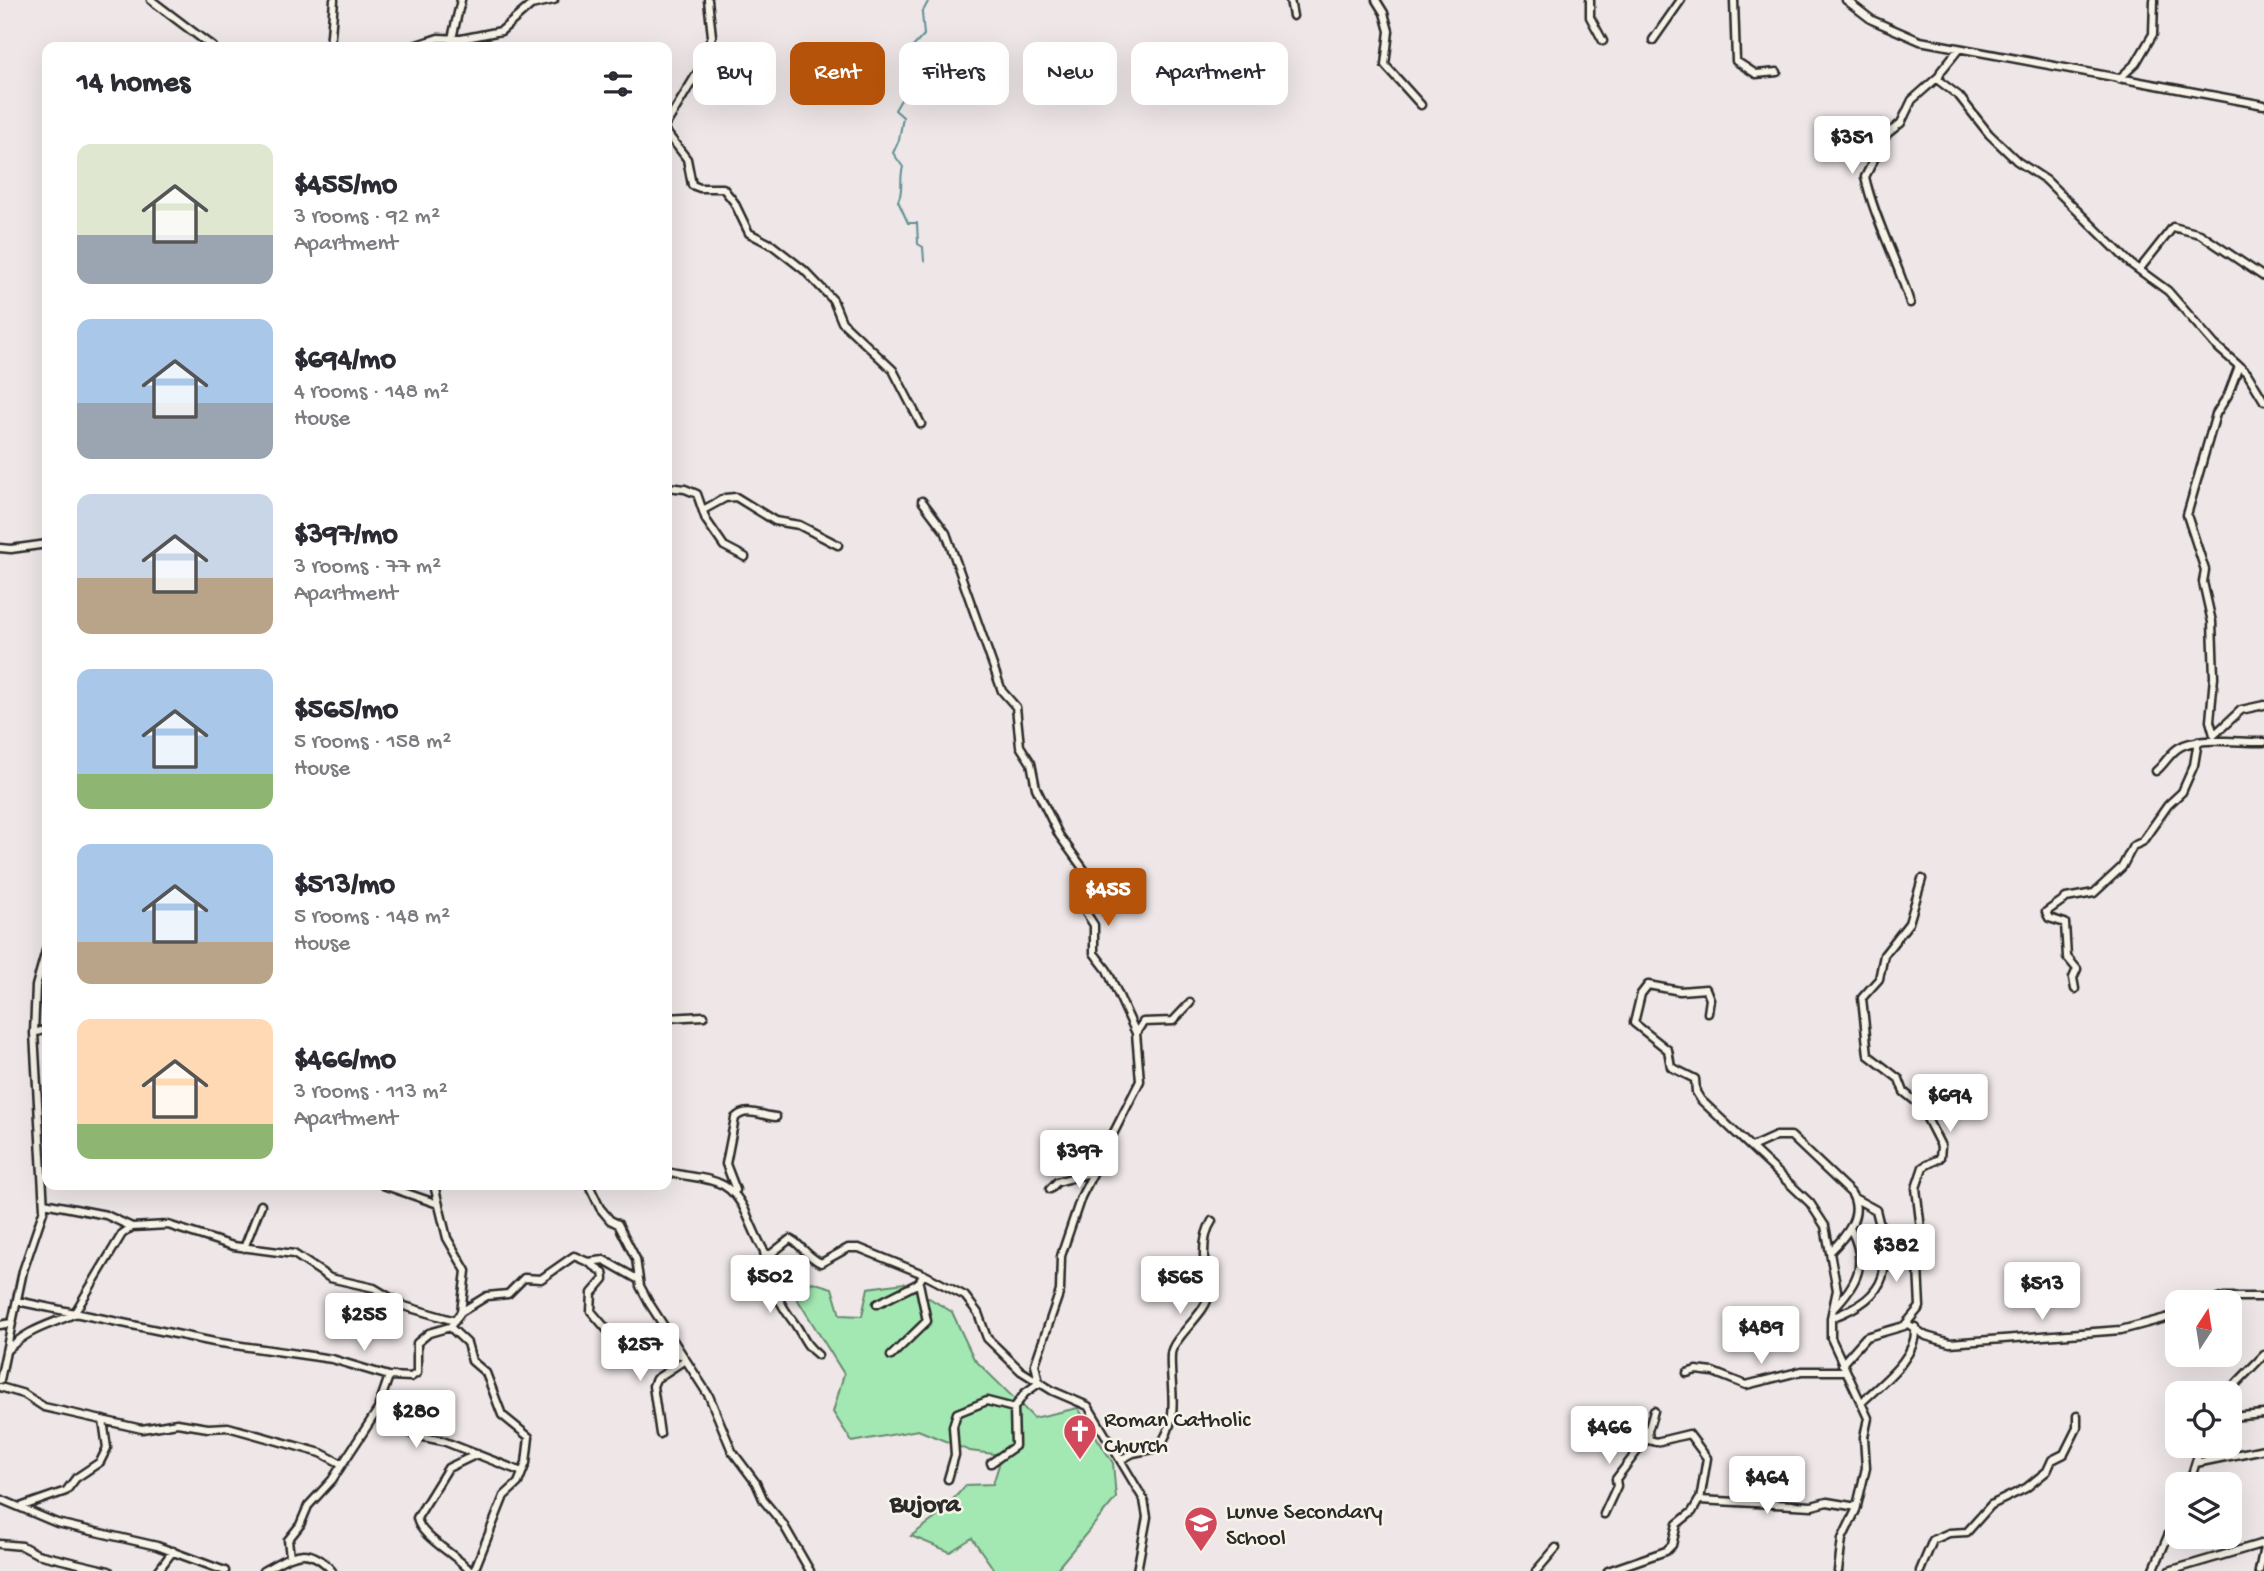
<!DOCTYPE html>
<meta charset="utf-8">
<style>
:root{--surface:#fff;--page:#f7f7f7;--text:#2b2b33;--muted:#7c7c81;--accent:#b45309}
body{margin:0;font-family:"Gochi Hand",sans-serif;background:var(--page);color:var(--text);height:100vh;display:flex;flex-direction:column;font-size:26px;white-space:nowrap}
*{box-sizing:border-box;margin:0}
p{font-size:23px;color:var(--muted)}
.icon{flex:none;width:38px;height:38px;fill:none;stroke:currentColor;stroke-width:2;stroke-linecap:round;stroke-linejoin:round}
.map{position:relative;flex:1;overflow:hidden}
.details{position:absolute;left:42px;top:42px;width:630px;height:1148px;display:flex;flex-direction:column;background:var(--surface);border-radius:14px;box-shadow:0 7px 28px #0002}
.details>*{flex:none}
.top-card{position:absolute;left:693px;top:42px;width:665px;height:63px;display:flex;gap:14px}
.needle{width:46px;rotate:12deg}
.tools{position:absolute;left:2165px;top:1290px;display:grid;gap:14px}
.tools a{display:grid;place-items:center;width:77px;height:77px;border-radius:14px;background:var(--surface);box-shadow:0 7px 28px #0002;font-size:35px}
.price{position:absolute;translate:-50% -60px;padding:0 16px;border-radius:7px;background:#fff;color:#222;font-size:23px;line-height:46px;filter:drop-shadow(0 2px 4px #0008)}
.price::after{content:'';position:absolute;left:50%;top:42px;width:21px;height:16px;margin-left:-10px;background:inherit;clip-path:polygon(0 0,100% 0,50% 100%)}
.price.current{background:var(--accent);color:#fff}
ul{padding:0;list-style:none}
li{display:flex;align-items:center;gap:21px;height:175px;padding:0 35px}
li span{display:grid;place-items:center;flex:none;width:196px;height:140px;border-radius:14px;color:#555}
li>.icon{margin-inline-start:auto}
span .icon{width:84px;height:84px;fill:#fffc;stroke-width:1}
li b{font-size:30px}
h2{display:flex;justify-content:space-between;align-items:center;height:84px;padding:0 35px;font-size:30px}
.tag{padding:0 24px;border-radius:14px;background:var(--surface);box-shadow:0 7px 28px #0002;font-size:24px;line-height:63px}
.tag.current{background:var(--accent);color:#fff}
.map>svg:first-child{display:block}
.green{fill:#a3e8b3;stroke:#678a6f;stroke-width:2}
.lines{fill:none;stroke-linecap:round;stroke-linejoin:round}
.stream{stroke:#5e8f94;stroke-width:2}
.street-casing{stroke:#2b2b2b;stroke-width:11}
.street{stroke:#f7f3e8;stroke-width:6}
.labels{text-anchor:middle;stroke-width:5;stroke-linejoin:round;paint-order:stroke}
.poi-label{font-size:23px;fill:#2b2b2b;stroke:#f7f3e8;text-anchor:start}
.quarter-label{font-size:26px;font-weight:bold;fill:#2b2b2b;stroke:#f7f3e8}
</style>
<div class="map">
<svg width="2264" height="1571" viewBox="0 0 2264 1571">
<rect width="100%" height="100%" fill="#eee6e7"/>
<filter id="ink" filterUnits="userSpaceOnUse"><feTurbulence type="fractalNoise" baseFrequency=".0143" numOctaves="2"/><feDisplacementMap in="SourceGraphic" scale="14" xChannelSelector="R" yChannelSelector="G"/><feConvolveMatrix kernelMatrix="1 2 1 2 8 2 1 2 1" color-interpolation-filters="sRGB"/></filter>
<g filter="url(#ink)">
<!-- green -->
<path class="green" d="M812 1282 832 1288 840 1315 862 1316 868 1288 904 1283 952 1312 974 1359 1034 1418 1078 1408 1113 1463 1116 1498 1055 1571H995L972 1538 950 1552 911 1536 938 1516 966 1485 993 1484 1002 1455 970 1451 918 1430 852 1442 833 1412 844 1374 796 1297Z"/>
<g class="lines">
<!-- stream -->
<path class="stream" d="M924 261 923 247 918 244 917 223H908L898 201C904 190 899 180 903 167L893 153 899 140 903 117 895 110 905 93 901 85 903 75 912 65 910 50 924 35 922 13 929 0"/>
<!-- street casing -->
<g class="street-casing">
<path id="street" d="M151 0 213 47
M1290 0 1293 16
M1376 0 1384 13 1389 31 1385 65 1421 105
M1590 0V17L1603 41
M1734 0 1736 61 1756 74 1777 72
M1846 0 1872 20 1920 41 2264 105
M1653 40 1681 0
M330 47 334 0
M411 47 438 38 461 39 501 31 531 5 554 0
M450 47 461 0
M1958 50 1941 71 1938 80 1959 96 1989 134 2017 161 2046 180 2131 264 2168 291 2215 345 2247 373 2264 401
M2119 79 2136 63 2153 34 2154 0
M667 123 699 70 712 36 708 0
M667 133 687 159 692 185 700 188H723L734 202 749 233 772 245 804 270 833 300 842 322 893 370 921 424
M2139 270 2173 227 2200 234 2264 277
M1910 303C1897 259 1875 221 1865 177L1887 134 1901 123 1912 100 1938 77
M667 487 685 489 697 494 706 520 724 546 745 557
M922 501 946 533 1002 691 1016 707 1020 746 1031 763 1036 788 1059 835 1085 871 1079 902 1094 925V953L1107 970 1136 1033 1140 1081 1081 1197 1061 1256 1060 1291 1035 1364 1039 1383 1025 1393 1014 1408 987 1401 957 1413 953 1426 955 1455 948 1479
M703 510 725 498 736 497 775 521 799 525 838 545
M0 548 11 549 47 544
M2214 735 2210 721 2214 677 2212 622 2203 582 2205 570 2187 515 2216 414 2228 395 2239 366
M2214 735 2241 710 2264 705
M2156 771C2165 764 2170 752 2180 747 2197 736 2242 743 2264 742
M2075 989 2073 978 2077 969 2067 957 2065 923 2049 918 2046 912 2066 898 2094 893 2122 867 2133 846 2142 842 2168 805 2182 792 2194 765 2198 741
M1708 1013 1710 999 1706 989 1680 991 1648 985 1641 994 1634 1023 1668 1050 1671 1067 1695 1079 1696 1092 1701 1100 1810 1203 1825 1226 1837 1290 1831 1318V1338L1868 1418 1864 1437 1866 1468 1856 1510 1842 1539 1838 1571
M667 1018 704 1016
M34 1033 47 1029
M1136 1033 1143 1022 1173 1021 1190 1003
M1754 1146 1776 1136H1791L1851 1193C1865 1215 1845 1237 1830 1252
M667 1172C705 1181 730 1174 747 1215 753 1228 758 1242 766 1254H771L790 1239C799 1242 807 1257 821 1263L848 1248H859L923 1274 965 1296 978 1313 987 1338 1021 1371 1053 1391 1088 1406 1144 1500 1147 1517 1137 1571
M383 1185 438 1204
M434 1185 447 1238 466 1271 461 1312
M589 1185 600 1208 610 1220 618 1224 636 1259 640 1286 649 1303 709 1396 732 1451 756 1483 764 1501 783 1524 810 1571
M1050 1189 1057 1182 1093 1172
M736 1190 726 1164 735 1118C746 1106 762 1116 776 1117
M44 1203 106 1215 132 1227
M244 1248 261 1205
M764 1252C767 1280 778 1302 795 1324 804 1337 804 1344 818 1355
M588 1262 603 1272 604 1279 592 1293 591 1311 620 1345 681 1355
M17 1301 214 1342 332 1359 389 1376 411 1377 417 1373V1343L429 1333 450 1327 461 1312 487 1296 508 1294 524 1278 541 1279 574 1256 588 1262 604 1260 639 1280
M2208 1302 2224 1297H2264
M877 1304 919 1283
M1833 1309C1858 1283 1868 1263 1851 1230
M1831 1318C1893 1295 1891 1267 1876 1210L1854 1198
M1908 1324 1926 1336 1950 1343 2121 1330 2177 1315
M0 1325 11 1323
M450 1327 467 1343 472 1361 486 1373 502 1415 529 1437 526 1463 518 1483 504 1496 474 1571
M6 1351C28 1329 47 1326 74 1314L122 1234 132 1227 168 1225 233 1246 294 1254 330 1278 374 1288 404 1306 455 1321
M891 1356 927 1321 919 1283 923 1274
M1842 1364 1866 1337 1904 1326 1920 1307 1918 1267 1921 1229 1916 1188 1923 1167 1940 1158 1941 1146 1920 1105 1904 1092 1899 1079 1868 1055 1862 998 1879 979 1884 955 1909 923 1922 879
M1687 1373 1696 1370 1713 1372 1746 1385 1802 1371H1845
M389 1376 379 1405 387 1418 414 1435 443 1441 522 1472
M0 1380 23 1271 44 1209 34 1033 36 986 47 947
M0 1387 24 1394 44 1407 142 1429 177 1423 208 1428 228 1427 321 1453 342 1464
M2227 1393 2264 1355
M1861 1403C1880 1384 1918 1358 1915 1327
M1654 1411 1648 1431 1649 1440 1656 1442 1689 1434 1707 1458 1700 1500
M2230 1417 2264 1414
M660 1434 653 1386 656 1379 685 1360
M1122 1459 1133 1453 1158 1448C1182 1417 1169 1387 1171 1354 1172 1338 1210 1310 1208 1294 1205 1272 1199 1240 1212 1221
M991 1463 1015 1446 1014 1408
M2196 1463 2264 1449
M2189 1484 2201 1446
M0 1499 57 1523 157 1546 225 1571
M23 1506 66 1491 76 1478 100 1462 107 1448 103 1420
M1604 1514 1617 1486 1616 1479 1648 1437
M0 1544 22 1546 37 1554 109 1571
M290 1556 288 1540 300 1525 308 1506 332 1480 379 1408
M158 1571 173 1551
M263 1571C291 1556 307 1542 332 1571
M470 1571C456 1554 420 1537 417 1518L448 1468 477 1454
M1536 1571 1556 1548
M1608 1571 1666 1551 1672 1545 1677 1524 1692 1512 1699 1500 1812 1506 1827 1502 1857 1507
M1920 1571 1933 1540 1949 1533 1967 1532 1991 1505 2026 1488 2047 1471 2052 1460 2064 1454 2077 1428V1416
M2153 1571 2177 1515
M2169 1571 2264 1543
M2259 1571 2264 1547"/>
</g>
<!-- street -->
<use href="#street" class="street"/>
</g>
</g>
<!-- icons -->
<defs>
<g id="church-pin" transform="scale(1.75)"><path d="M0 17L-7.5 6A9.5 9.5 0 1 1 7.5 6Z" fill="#d1495b" stroke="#f7f3e8"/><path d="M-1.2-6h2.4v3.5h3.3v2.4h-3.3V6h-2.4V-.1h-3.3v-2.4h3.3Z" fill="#fff"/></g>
<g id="school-pin" transform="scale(1.75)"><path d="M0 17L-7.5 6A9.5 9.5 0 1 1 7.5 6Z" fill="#d1495b" stroke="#f7f3e8"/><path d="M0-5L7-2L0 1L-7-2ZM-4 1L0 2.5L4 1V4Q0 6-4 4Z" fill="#fff"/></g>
</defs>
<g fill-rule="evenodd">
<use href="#church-pin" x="1080" y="1431"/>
<use href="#school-pin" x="1201" y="1523"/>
</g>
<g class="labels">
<!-- poi labels -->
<g class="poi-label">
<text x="1104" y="1426">Roman Catholic<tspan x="1104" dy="26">Church</tspan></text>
<text x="1226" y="1518">Lunve Secondary<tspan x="1226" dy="26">School</tspan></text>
</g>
<!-- quarter labels -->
<g class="quarter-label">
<text x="925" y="1511">Bujora</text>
</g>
</g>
</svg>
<div class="tools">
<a><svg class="needle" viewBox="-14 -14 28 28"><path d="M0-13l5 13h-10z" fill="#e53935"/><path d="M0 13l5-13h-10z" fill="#7c7c81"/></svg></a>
<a><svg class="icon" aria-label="locate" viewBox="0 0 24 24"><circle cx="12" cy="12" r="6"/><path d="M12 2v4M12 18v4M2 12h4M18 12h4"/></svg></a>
<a><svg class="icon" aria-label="layers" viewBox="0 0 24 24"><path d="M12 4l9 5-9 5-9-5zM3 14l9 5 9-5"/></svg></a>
</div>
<b class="price" style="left:1852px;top:176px">$351</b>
<b class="price current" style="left:1108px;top:928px">$455</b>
<b class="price" style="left:1950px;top:1134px">$694</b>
<b class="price" style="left:1079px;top:1190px">$397</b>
<b class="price" style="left:1896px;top:1284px">$382</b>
<b class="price" style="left:770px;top:1315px">$502</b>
<b class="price" style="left:1180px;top:1316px">$565</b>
<b class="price" style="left:2042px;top:1322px">$513</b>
<b class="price" style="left:364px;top:1353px">$255</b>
<b class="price" style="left:1761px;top:1366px">$489</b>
<b class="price" style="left:640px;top:1383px">$257</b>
<b class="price" style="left:416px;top:1450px">$280</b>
<b class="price" style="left:1609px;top:1466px">$466</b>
<b class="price" style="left:1767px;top:1516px">$464</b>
<div class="top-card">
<a class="tag">Buy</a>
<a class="tag current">Rent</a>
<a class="tag">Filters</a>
<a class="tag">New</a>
<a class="tag">Apartment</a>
</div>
<section class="details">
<h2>14 homes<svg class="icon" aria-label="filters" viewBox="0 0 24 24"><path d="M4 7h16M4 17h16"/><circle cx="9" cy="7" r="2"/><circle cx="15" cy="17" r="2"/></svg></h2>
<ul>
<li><span style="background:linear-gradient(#dfe7d0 65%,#9aa5b1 0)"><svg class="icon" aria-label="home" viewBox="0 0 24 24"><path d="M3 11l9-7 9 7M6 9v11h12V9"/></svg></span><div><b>$455/mo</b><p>3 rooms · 92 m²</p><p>Apartment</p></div></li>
<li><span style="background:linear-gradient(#a9c7e8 60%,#9aa5b1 0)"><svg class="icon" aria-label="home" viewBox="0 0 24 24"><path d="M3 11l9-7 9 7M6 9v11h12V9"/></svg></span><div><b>$694/mo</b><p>4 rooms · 148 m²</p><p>House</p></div></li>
<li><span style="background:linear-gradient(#c9d6e8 60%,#b9a48a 0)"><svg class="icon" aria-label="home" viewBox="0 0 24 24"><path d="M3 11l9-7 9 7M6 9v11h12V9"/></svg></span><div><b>$397/mo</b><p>3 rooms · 77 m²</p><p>Apartment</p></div></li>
<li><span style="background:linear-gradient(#a9c7e8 75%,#8fb573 0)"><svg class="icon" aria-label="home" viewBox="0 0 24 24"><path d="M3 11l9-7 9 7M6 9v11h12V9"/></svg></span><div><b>$565/mo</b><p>5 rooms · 158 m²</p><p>House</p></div></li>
<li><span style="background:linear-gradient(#a9c7e8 70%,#b9a48a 0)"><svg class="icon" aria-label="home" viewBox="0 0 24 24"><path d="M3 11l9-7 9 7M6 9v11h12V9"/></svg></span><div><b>$513/mo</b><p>5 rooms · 148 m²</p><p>House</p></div></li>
<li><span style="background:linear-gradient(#ffd9b3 75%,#8fb573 0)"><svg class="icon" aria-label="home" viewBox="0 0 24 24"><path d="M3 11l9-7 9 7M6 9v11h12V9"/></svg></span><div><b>$466/mo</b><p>3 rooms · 113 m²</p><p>Apartment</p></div></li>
</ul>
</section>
</div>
